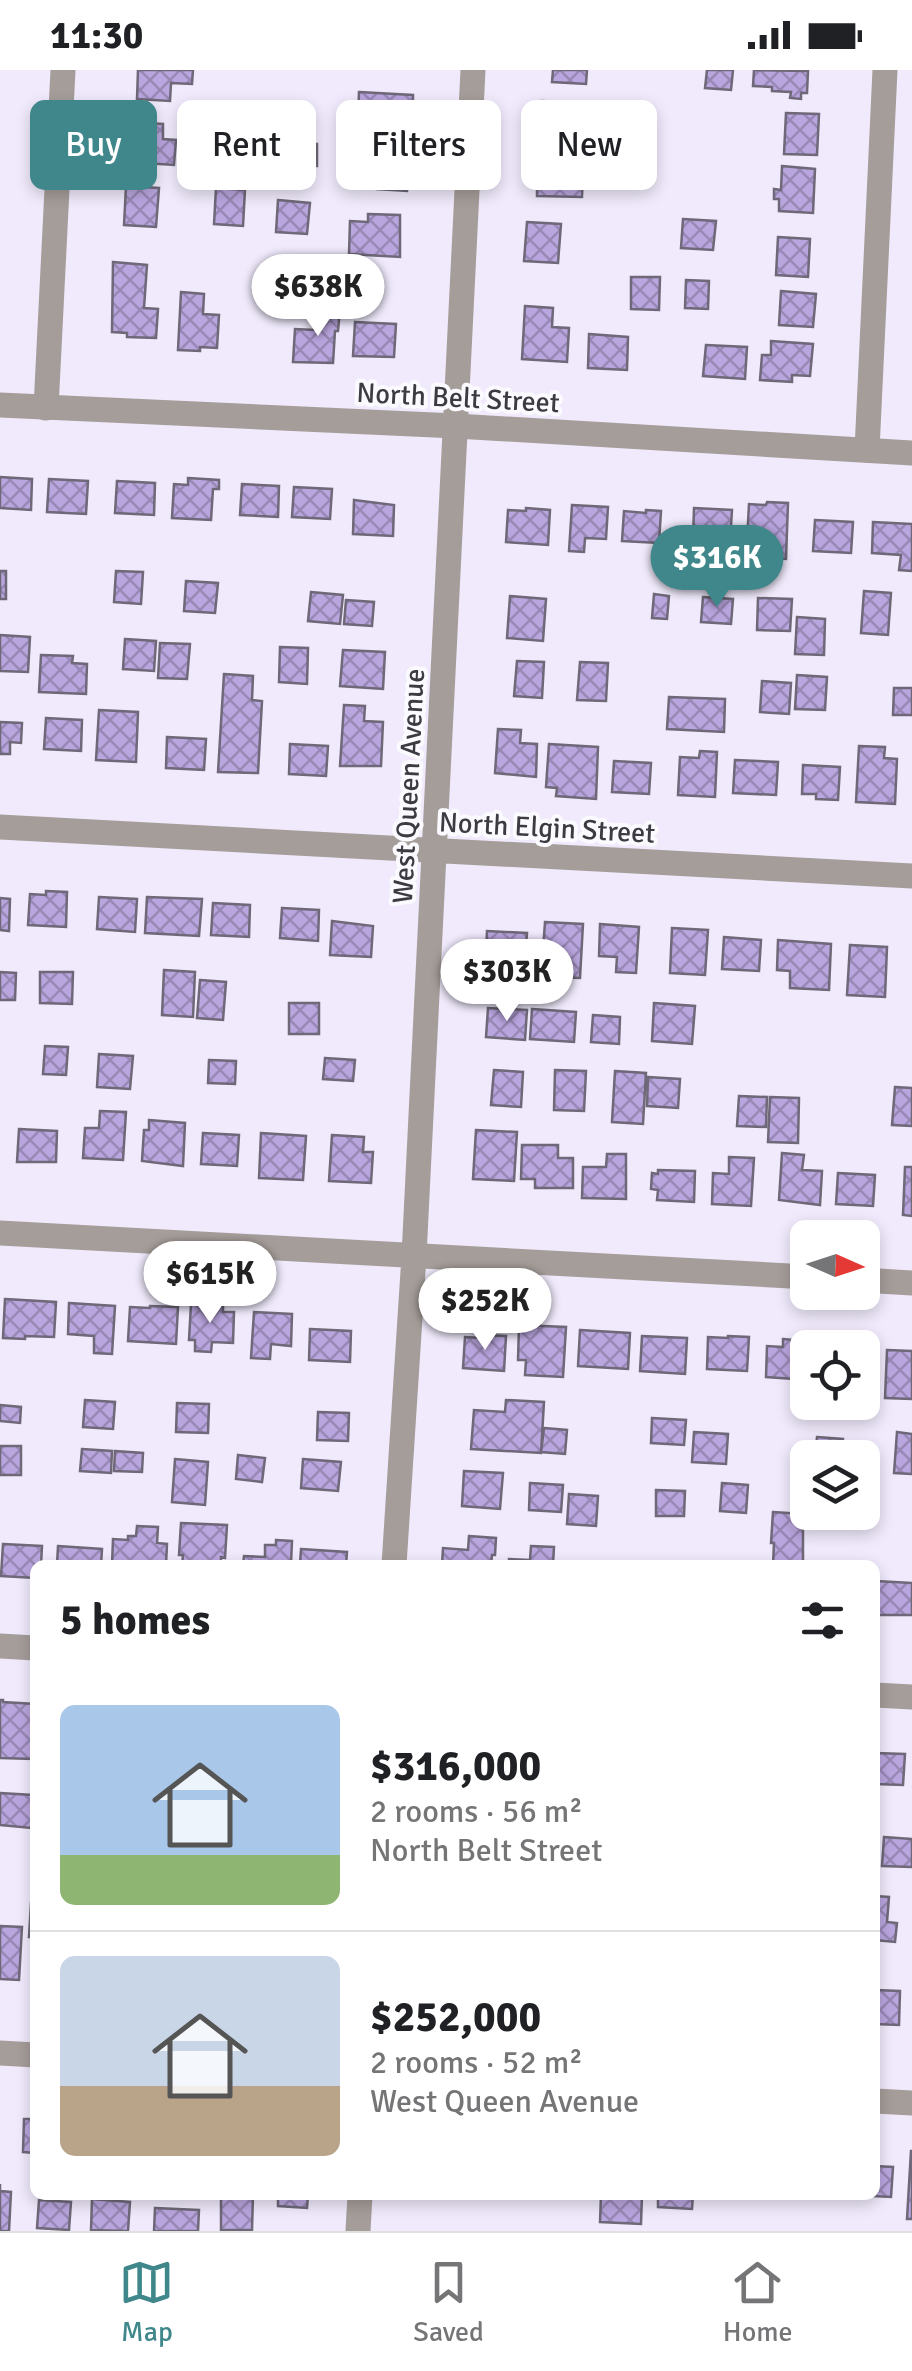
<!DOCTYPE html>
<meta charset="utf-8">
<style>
:root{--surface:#fff;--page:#f6f6f6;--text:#202124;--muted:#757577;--line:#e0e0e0;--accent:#3f878b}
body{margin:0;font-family:Signika,sans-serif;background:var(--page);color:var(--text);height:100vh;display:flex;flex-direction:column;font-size:38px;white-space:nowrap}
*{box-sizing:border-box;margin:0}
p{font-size:32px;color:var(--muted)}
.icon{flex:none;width:55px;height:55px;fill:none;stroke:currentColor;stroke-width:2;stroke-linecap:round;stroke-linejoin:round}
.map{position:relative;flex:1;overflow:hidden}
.panel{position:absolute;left:30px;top:1490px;width:850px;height:640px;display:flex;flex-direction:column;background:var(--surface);border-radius:15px;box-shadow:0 5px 15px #0003}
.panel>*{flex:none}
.guide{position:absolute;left:30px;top:30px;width:852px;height:90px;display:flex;gap:20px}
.needle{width:65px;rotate:93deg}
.controls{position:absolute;left:790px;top:1150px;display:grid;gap:20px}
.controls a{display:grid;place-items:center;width:90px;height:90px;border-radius:15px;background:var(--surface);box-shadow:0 5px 15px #0003;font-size:50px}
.price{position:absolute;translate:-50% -85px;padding:0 22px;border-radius:35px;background:#fff;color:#222;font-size:32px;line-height:65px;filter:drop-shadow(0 2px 5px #0008)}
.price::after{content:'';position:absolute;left:50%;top:60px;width:30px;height:22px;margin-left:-15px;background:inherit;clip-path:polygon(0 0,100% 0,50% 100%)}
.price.on{background:var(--accent);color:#fff}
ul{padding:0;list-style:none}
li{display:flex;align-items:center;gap:30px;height:250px;padding:0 30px}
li+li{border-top:2px solid var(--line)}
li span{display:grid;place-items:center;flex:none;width:280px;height:200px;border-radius:15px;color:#555}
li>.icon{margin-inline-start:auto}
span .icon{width:120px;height:120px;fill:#fffc;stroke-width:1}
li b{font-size:42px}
h2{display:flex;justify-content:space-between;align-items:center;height:120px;padding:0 30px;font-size:42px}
.pill{padding:0 35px;border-radius:15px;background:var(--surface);box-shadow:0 5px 15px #0003;font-size:35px;line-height:90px}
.pill.on{background:var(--accent);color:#fff}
.status{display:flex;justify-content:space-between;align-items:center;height:70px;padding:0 50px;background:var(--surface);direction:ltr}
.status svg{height:28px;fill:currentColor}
.tab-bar{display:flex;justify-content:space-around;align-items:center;height:140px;border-top:2px solid var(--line);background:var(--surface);font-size:28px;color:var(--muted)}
.tab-bar a{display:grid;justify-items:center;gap:5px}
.tab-bar .on{color:var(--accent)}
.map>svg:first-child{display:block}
.building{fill:url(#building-cross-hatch);stroke:#6e6878;stroke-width:2.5}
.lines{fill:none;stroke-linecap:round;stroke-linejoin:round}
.minor{stroke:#a59d99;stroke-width:25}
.tertiary{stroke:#a59d99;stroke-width:25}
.labels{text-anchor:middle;stroke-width:8;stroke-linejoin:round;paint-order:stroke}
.street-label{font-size:28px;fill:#3d3b42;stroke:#fbfafe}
</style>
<div class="status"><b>11:30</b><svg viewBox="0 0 49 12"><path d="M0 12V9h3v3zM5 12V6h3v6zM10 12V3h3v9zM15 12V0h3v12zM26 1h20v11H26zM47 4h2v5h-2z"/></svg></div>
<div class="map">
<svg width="912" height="2161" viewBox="0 0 912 2161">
<defs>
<pattern id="building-cross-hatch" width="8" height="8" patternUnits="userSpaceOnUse" patternTransform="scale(2.5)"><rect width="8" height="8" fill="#baa6df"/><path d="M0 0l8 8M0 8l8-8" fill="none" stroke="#9888b6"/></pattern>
</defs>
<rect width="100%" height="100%" fill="#f0eafc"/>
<!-- building -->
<path class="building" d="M138 0H193L192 14 171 13 170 31 137 29Z
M553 0H587L586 14 552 12Z
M707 0H733L731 20 705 18Z
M754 0 808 1 807 23H801V29L790 28 791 22 772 21V17L753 16Z
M359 22 413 25V65L378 63 379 50 358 49Z
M542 31 574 33 572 72 538 71Z
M278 33 310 36 308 66 276 63Z
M786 43 819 44 817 85 784 84Z
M129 52 163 54V69L176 70 174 95 129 92V77H126Z
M289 73 317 74V96L289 95Z
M377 79 412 81 407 121 377 119Z
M539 83 572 85 571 102H583L582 127 537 126V109H532L533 99H538Z
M782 96 815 99 813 143 779 141V129H774V119L781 120Z
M126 116 159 118 156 157 124 155Z
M216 118 245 120 243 156 214 154Z
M278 130 310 133 307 164 276 162Z
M368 144 400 145V187L349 184 350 151 368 152Z
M683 149 716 151 713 180 681 178Z
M527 152 561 154 558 193 524 191Z
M778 167 810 169 808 207 776 205Z
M113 192 147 195 144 238 158 239 156 268 127 267V263L112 262Z
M631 207H660L659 240 631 239Z
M686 210 709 211 708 239 685 238Z
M781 221 816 224 813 257 779 255Z
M181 222 204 224 203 244 219 245 217 278 200 277V281L178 280Z
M525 236 553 238 552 257 569 258 567 292 522 289Z
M318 238 340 239 338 261H335L333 293 293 292 295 259 316 260Z
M355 252 396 254 394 287 353 286Z
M589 264 628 267 627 300 588 298Z
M771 271 813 274 810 306 792 305V312L760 310 762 285H771Z
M706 275 747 277 745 309 703 306Z
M0 407 32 409 31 440 0 438Z
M188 408 219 410V419H213L211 450 172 448 174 414 188 415Z
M49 409 88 411 86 444 47 442Z
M117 411 155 413 154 445 115 443Z
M242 414 279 416 278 447 240 445Z
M294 417 332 419 330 449 292 447Z
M354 430 394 435 393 466 353 464Z
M767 432 788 433 786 489 763 487 764 472 747 471 749 434 766 435Z
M572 435 608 437 606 469 585 468 584 482 569 481Z
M526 438 550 440 548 475 506 472 508 440 526 441Z
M694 438 732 440 730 472 693 469Z
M646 440 661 441 659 473 622 471 624 441 646 443Z
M815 450 853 452 851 483 813 481Z
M873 452 912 454V501L899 500 901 485 872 483Z
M0 501H6V529H0Z
M116 501 143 502 141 534 114 532Z
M186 511 218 513 215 543 184 541Z
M864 521 891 523 888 565 861 563Z
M311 522 343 525 340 554 308 551Z
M654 524 669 526 667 549 652 548Z
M510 526 546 529 543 571 507 568Z
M703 527 733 529 731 554 701 552Z
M758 528 792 529 790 561 757 560Z
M346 530 374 532 372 556 344 554Z
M797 547 825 549 824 585 795 584Z
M0 565 30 567 28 602 0 601Z
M125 569 156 571 154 601 123 599Z
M160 573 190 574 187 609 158 608Z
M280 577 308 578 307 614 279 612Z
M343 580 385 582 383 619 340 616Z
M41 585 73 586 72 593 87 594 86 624 39 622Z
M517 591 544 592 542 628 514 626Z
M580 592 608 593 606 631 577 630Z
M224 604 253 606 252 630 262 631 258 703 218 702Z
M797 605 827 607 825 640 795 639Z
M762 611 791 613 789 644 760 642Z
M894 618H912V645H893Z
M669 627 725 629 724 662 667 659Z
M344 635 365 636 364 651 383 652 381 696H340Z
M99 640 138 642 136 692 96 690Z
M46 648 82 650 81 681 44 679Z
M0 652 22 653 21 673 10 672V684H0Z
M498 659 521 660 520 673 537 674 536 707 495 703Z
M167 667 206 669 204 700 166 698Z
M290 674 328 676 326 706 289 704Z
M549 674 598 677 596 729 556 726 557 718 546 717Z
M859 676 885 677 884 688 897 689 895 734 856 732Z
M700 681 717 682 715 727 678 725 680 687 699 688Z
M735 690 778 692 776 725 733 723Z
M614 691 651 693 649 724 612 722Z
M803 695 840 697 838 730 816 729V724H802Z
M46 821 67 822 66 857 28 855 30 824 46 825Z
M99 827 137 829 135 862 97 859Z
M147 827 202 829 199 866 145 863Z
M0 828 10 829 9 861 0 860Z
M213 833 250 835 249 867 211 865Z
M282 838 319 840 318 871 280 868Z
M332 851 373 856 371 887 330 885Z
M545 852 583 854 580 908 559 907 560 894 542 893Z
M600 854 639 857 636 903 616 902 617 887 599 886Z
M672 858 708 860 705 905 670 903Z
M487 861 527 863 524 904 485 902Z
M724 867 761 870 759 901 722 899Z
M778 870 831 874 829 920 790 918V901L777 900Z
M850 875 887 877 885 927 847 925Z
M164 900 195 902 193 947 162 945Z
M0 902 16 903 15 930H0Z
M40 902H73L72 934 40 933Z
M200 910 226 912 223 950 197 948Z
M289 933H319V964H289Z
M654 933 695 936 692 974 652 971Z
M488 938 527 940 525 970 486 967Z
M532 939 576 942 574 972 530 969Z
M593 945 620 947 619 974 591 972Z
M45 976 68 977 66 1005 43 1004Z
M99 984 133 986 130 1019 97 1017Z
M325 988 355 990 353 1011 323 1009Z
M209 990 236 991 235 1014 208 1013Z
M494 1000 523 1002 521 1037 491 1035Z
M555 1000 586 1001 584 1041 554 1040Z
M615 1001 646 1003 643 1054 612 1052Z
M648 1007 680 1009 678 1038 647 1036Z
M895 1017 912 1018V1056L892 1055Z
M739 1026 767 1027 766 1057 737 1056Z
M770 1027 799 1028 798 1073 768 1072Z
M100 1041 126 1042 123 1090 83 1088 85 1058H99Z
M149 1050 185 1053 183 1096 142 1091 144 1060H149Z
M19 1059 57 1061 56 1092H17Z
M476 1060 517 1062 514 1111 473 1109Z
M203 1063 239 1065 237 1096 201 1094Z
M261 1063 306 1066 303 1110 259 1108Z
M332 1065 364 1067 363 1082H373L371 1113 329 1111Z
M522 1075H558V1088H573V1118H535V1109H521Z
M782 1083 804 1085 802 1100 822 1101 820 1135 779 1130Z
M607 1084H626V1129L582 1128 583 1097H606Z
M729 1087 754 1088 751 1136 712 1134 713 1103 729 1104Z
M905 1097H912V1146L903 1145Z
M658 1100 695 1101 694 1132 657 1130 658 1120 651 1119 652 1103 658 1104Z
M838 1103 875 1105 873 1136 836 1134Z
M5 1229 56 1232 54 1267 25 1266V1269L3 1268Z
M69 1233 115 1236 112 1284 94 1283V1266L68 1264Z
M191 1234 223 1236V1242H234L233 1273 212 1272 211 1282 195 1281V1270H189Z
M150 1236 178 1237 176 1274 128 1271 130 1237 150 1238Z
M254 1242 292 1244 291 1276 271 1274 270 1289 251 1288Z
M519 1255 566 1257 563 1307 525 1305 526 1290H518Z
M310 1259 351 1261 350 1292 309 1290Z
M580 1260 630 1263 628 1299 578 1296Z
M483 1265 506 1266 504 1301 463 1298 465 1267 483 1268Z
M642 1266 687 1268 685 1304 640 1301Z
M728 1266 749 1267 747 1301 707 1299 708 1267 728 1268Z
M783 1269 805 1271 804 1291H808V1310L766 1307 767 1276 783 1277Z
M887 1280 912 1281V1329L885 1328Z
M862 1281H871L869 1314 862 1313Z
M85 1330 115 1332 113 1359 83 1357Z
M506 1330 544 1332 541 1383 471 1379 474 1340 505 1342Z
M177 1333 209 1334 208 1363 176 1362Z
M0 1335 21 1337 20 1353 0 1351Z
M318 1342 349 1343 348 1371 317 1370Z
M652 1348 686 1350 684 1375 651 1373Z
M544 1358 567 1360 565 1384 541 1382Z
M694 1362 728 1364 726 1394 692 1392Z
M897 1362 912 1364V1404L894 1403Z
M817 1367 843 1369 841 1388H815Z
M0 1376H21V1405H0Z
M82 1379 112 1381 111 1403 80 1401Z
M115 1381 143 1383 142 1402 114 1401Z
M238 1385 265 1388 262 1412 236 1409Z
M175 1389 208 1392 205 1435 172 1432Z
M303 1389 341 1392 338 1421 301 1418Z
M464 1401 503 1403 500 1439 462 1436Z
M530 1413 563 1415 561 1442 529 1440Z
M722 1413 748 1415 746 1443 720 1441Z
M656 1420 685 1421 684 1446H656Z
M569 1424 598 1426 596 1456 567 1454Z
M773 1442 803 1444V1495H773L774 1473H771Z
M181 1453 227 1455 225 1488 221 1487V1495H182L183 1485H179Z
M137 1456 158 1457 157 1473 167 1474 166 1495H112L113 1469 128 1470V1466H136Z
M469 1466 496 1468 495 1485H492L491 1495H442L443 1478 468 1480Z
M276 1470 292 1471 291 1493 243 1495 244 1486 265 1487V1475H276Z
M3 1474 42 1476 41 1495H35V1508L1 1506Z
M58 1476 102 1479 101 1495H57Z
M531 1476 554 1477 553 1495H509V1489L530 1490Z
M301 1479 347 1482 346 1495H300Z
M876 1511 912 1513V1545H875Z
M0 1630H3V1632L35 1634 33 1689 0 1688Z
M875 1683 905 1684 903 1715 875 1714Z
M0 1723 33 1725 31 1758 0 1755Z
M884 1767 912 1769V1797L882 1796Z
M875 1826 889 1827 887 1852 897 1853 895 1872 875 1870Z
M31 1833 35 1834V1867H29Z
M0 1856 22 1857 19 1910 0 1909Z
M875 1920 900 1921 899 1955 875 1954Z
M24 2049H35V2083L23 2082Z
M911 2081H912V2149H907Z
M875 2096 893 2097 891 2127 852 2125H875Z
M0 2114V2121L11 2122 9 2161H0Z
M221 2125 253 2126 252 2160H221Z
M278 2125H308L307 2138 278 2136Z
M601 2125H642L641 2154 600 2152Z
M658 2125H693L692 2139 658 2137Z
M92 2129 130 2132 128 2161 91 2160Z
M39 2130 71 2132 69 2160 37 2158Z
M155 2138 199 2140 198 2161H154Z"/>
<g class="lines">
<!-- minor -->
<path class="minor" d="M46 338 63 0
M867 380 885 0
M0 757 912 806
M0 1163 808 1207
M862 1210 912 1213
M394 1495 414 1186 473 0
M0 1576 35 1578
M875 1625 912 1627
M0 1983 35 1985
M875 2031 912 2033
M358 2161 360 2125"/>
<!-- tertiary -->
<path class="tertiary" d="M0 335 456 356 912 383"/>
</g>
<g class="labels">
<!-- street labels -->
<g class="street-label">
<text transform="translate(458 327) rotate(3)" y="10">North Belt Street</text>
<text transform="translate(408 716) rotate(-87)" y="10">West Queen Avenue</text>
<text transform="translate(547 757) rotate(3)" y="10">North Elgin Street</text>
</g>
</g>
</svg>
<div class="controls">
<a><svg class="needle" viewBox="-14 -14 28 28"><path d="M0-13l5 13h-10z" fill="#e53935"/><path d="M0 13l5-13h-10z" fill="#757577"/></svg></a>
<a><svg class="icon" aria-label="locate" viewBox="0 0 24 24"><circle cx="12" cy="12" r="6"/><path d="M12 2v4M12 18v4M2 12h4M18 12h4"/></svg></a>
<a><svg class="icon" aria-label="layers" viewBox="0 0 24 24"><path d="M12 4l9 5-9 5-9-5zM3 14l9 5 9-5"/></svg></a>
</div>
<b class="price" style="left:318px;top:269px">$638K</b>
<b class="price on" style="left:717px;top:540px">$316K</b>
<b class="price" style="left:507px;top:954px">$303K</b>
<b class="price" style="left:210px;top:1256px">$615K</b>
<b class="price" style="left:485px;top:1283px">$252K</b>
<div class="guide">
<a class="pill on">Buy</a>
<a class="pill">Rent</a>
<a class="pill">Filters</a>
<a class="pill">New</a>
</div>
<section class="panel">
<h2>5 homes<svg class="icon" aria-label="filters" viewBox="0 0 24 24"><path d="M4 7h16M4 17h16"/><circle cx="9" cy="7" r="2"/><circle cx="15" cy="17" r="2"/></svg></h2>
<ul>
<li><span style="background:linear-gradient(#a9c7e8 75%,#8fb573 0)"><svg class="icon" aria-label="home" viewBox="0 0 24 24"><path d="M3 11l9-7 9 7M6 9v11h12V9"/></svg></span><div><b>$316,000</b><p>2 rooms · 56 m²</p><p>North Belt Street</p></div></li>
<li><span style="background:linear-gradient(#c9d6e8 65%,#b9a48a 0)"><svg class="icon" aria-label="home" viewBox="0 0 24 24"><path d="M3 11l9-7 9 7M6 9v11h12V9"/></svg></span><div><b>$252,000</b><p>2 rooms · 52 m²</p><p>West Queen Avenue</p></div></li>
</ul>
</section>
</div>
<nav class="tab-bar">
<a class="on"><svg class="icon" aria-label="map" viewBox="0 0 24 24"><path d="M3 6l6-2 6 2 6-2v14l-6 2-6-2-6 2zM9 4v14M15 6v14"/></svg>Map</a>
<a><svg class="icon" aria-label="saved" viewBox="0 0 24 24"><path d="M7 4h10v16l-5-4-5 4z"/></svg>Saved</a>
<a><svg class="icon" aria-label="home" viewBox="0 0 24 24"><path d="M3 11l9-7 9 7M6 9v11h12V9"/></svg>Home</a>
</nav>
